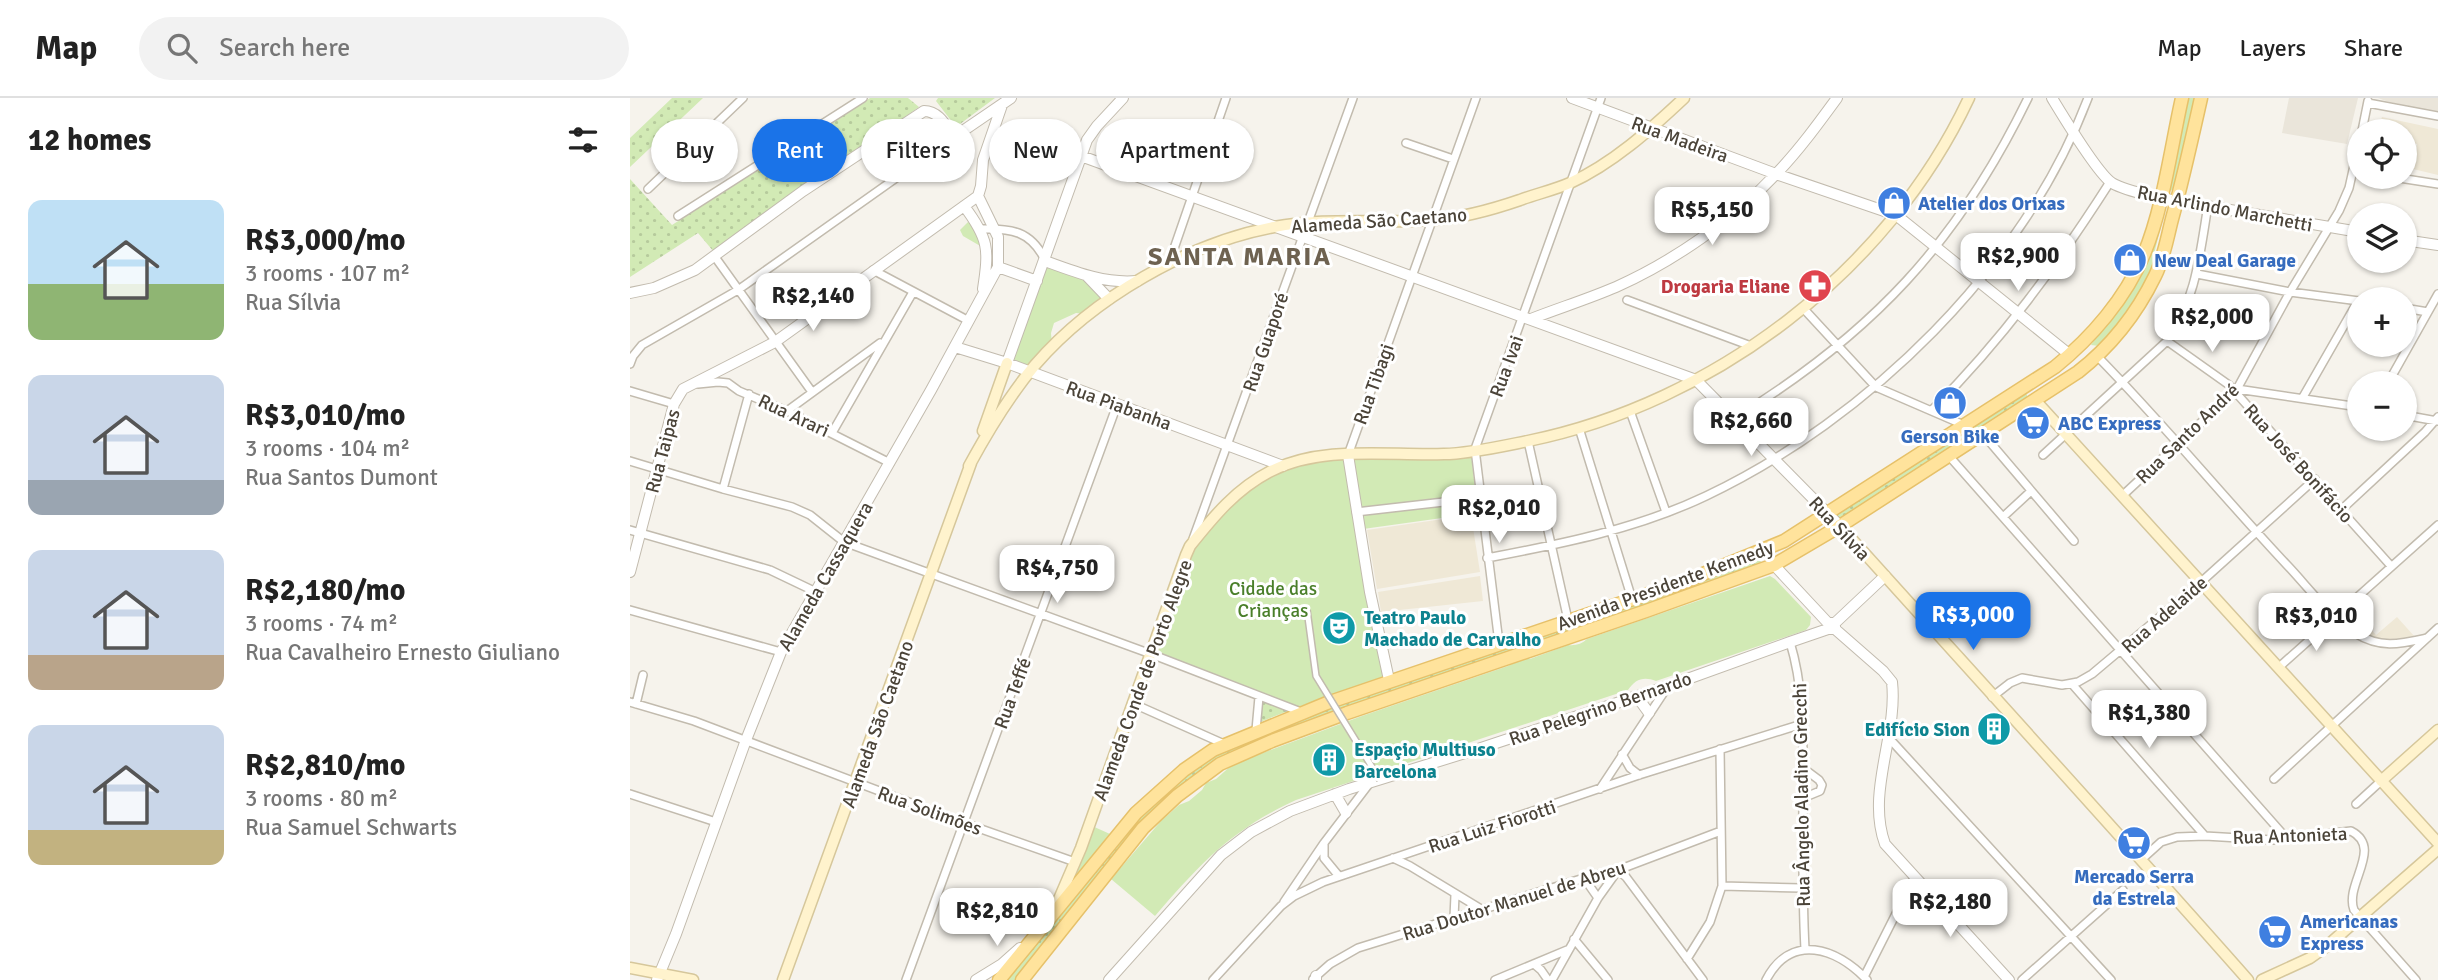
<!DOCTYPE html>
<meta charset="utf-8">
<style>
:root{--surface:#fff;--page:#f2f2f2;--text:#222;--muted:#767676;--line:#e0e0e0;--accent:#1a73e8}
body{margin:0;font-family:Signika,sans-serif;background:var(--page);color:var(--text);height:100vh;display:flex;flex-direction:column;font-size:26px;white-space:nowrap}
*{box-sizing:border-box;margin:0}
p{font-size:23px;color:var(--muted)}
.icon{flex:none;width:38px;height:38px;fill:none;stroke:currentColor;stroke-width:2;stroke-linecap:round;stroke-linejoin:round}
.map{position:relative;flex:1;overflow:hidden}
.drawer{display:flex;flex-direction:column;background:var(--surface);width:630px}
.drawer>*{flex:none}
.banner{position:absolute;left:21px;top:21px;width:665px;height:63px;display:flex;gap:14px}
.fabs{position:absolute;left:1717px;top:21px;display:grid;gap:14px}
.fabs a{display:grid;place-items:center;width:70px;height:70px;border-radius:50%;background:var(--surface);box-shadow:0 2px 5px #0004;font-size:35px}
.price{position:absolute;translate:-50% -60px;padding:0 16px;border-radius:14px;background:#fff;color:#222;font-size:23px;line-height:46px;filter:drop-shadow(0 2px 4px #0008)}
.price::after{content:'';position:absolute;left:50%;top:42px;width:21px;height:16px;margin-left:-10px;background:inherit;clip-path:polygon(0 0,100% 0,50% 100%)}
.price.current{background:var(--accent);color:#fff}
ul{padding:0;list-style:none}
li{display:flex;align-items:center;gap:21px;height:175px;padding:0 28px}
li span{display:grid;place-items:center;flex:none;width:196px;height:140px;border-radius:14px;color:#555}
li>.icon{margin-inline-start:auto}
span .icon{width:84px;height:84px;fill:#fffc;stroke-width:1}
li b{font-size:30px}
h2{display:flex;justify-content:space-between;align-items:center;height:84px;padding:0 28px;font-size:30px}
.pill{padding:0 24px;border-radius:32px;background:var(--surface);box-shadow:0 2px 5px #0004;font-size:24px;line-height:63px}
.pill.current{background:var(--accent);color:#fff}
header{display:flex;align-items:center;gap:42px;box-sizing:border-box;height:98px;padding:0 35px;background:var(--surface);border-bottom:2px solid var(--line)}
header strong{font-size:33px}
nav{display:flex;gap:38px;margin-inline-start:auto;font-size:24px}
.search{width:490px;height:63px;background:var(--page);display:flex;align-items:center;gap:18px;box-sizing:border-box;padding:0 24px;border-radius:38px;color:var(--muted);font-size:26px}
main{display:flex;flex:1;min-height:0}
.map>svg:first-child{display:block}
.residential{fill:#eae5da}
.education{fill:#efe8d6}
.grass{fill:url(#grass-dots)}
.green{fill:#d2eab5}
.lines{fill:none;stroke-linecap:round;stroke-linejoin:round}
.minor-casing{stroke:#c2bbae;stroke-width:10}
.tertiary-casing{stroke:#c2bbae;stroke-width:12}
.secondary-casing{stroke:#d6c79b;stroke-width:13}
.primary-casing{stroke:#e6c16a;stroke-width:15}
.minor{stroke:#fff;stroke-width:7}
.tertiary{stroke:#fff;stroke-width:10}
.secondary{stroke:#fff3cd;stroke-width:10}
.primary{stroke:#ffe39c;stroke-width:12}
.pedestrian-bridge-casing{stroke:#c2bbae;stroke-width:8;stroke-linecap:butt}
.pedestrian-bridge{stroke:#fff;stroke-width:5}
.labels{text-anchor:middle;stroke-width:6;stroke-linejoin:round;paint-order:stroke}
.street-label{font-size:19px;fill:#4b4439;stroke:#fff}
.shop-label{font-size:19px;font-weight:bold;fill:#366cbe;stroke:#fff;text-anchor:start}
.health-label{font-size:19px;font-weight:bold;fill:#be3a42;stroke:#fff;text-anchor:end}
.park-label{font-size:19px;fill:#4a7f2a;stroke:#fff}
.culture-label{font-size:19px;font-weight:bold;fill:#0d838f;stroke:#fff;text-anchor:start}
.district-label{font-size:26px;font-weight:bold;letter-spacing:2px;fill:#6e6250;stroke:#fff}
</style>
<header>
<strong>Map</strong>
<div class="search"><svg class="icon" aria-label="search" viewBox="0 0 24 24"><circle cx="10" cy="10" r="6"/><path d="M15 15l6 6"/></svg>Search here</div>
<nav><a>Map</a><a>Layers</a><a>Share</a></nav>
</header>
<main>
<section class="drawer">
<h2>12 homes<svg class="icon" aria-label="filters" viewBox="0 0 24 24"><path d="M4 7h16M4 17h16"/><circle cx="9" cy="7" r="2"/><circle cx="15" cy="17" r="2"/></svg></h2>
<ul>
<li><span style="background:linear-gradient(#bfe0f5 60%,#8fb573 0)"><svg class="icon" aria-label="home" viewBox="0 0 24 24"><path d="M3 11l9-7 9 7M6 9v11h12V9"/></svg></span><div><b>R$3,000/mo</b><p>3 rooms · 107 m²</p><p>Rua Sílvia</p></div></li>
<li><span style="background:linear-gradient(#c9d6e8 75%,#9aa5b1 0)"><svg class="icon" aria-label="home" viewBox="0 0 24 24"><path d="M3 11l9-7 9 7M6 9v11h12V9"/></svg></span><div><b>R$3,010/mo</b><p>3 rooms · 104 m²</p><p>Rua Santos Dumont</p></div></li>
<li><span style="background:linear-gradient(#c9d6e8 75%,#b9a48a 0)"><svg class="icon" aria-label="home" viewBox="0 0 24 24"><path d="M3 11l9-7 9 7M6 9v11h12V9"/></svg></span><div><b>R$2,180/mo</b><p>3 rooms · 74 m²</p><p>Rua Cavalheiro Ernesto Giuliano</p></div></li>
<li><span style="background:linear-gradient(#c9d6e8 75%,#c2b280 0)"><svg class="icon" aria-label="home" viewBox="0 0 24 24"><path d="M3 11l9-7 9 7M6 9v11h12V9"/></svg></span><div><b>R$2,810/mo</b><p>3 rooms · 80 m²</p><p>Rua Samuel Schwarts</p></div></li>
</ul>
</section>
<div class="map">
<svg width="1808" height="882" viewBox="0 0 1808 882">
<defs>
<pattern id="grass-dots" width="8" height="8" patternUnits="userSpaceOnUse" patternTransform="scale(1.75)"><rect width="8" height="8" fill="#d2eab5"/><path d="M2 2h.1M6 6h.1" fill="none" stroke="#b6ca9c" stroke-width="1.8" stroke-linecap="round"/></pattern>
</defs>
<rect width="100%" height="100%" fill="#f6f3ec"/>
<!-- residential -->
<path class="residential" d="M1659 0H1728L1717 46 1652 35Z
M1748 0H1808V15L1756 3Z"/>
<!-- education -->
<path class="education" d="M1752 19 1808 31V77L1783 71 1787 46 1775 43 1774 33H1748Z
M841 417 850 474 747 491 737 432Z
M850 478 853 503 751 514 748 494Z
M1727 516 1746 537 1767 519 1785 539 1766 544 1747 543 1717 525Z"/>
<!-- grass -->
<path class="grass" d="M42 0H73L0 69V40Z
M240 0H278L289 9 84 154 68 135 0 179V81L42 127Z
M308 0H365L326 29 306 3Z
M1396 294 1398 301 1211 421 1207 418V415Z
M1125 462 1131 463 1129 467 625 645 622 637Z
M630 602 658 613 630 624Z
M620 638 624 648 559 685 386 882H372L506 717 592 650Z"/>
<!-- green -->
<path class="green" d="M1557 0H1565L1544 93 1537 91Z
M1533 112H1535L1524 156 1527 160C1511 193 1493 221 1469 248L1461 247C1468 235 1483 222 1492 209 1512 179 1524 147 1533 112Z
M338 124 350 133 352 149 333 138 330 132Z
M418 166 455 178 476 201 457 216 446 215 424 225 421 235 422 247 398 271 380 264Z
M841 356 848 415 733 431 719 358Z
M714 359 753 580 665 610 528 554 559 460 571 441 603 401 658 368Z
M1140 478 1145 481 1181 519 1180 527 1176 532 1026 583C1014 578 1005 581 998 592L666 702C601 732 571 765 525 818L481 781 531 723 549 707 559 703 572 692 576 685 586 681 603 666 732 618 878 568 895 559 900 561 938 547C945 548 952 546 957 541Z
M460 727 480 736 437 788Z"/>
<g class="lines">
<!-- minor casing -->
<g class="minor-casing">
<path id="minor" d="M1738 5 1808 18
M1732 33 1738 3
M776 45 823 61
M1763 79 1808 86
M18 91 113 0
M48 118 233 0
M351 131C381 130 401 133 415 162
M85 159 182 294
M539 165 596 0
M243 172 339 223
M1567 176 1660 194 1729 203
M997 202 1121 248
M1173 210 1246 289 1334 327
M1774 210 1798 214
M1537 243 1599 287 1761 468
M1467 258C1533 325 1593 399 1657 467 1677 488 1701 520 1725 535 1751 551 1770 546 1797 540
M0 266 3 258 12 247 108 192 324 39
M1758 285 1808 196
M68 286 88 284 98 285 109 293 157 313 260 365
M1607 291 1729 309
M0 293 44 306
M1673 299 1728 203
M1302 312C1372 242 1427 167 1480 84
M157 313 250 245
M1000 313 1036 414
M1774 317 1807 323
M1105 320C1242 236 1328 144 1398 0
M949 330 1002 501
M202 335 283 194
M1353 336 1444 443
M898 343 938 522
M718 357 846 0
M1413 357 1537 243C1566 203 1570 155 1578 107
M1319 358 1657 741
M0 363 93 391 162 409 180 417 214 444 521 556 671 614
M93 391 119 296
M1492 398 1607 291 1660 194 1709 113 1719 90 1729 45
M1711 412 1795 334 1808 319
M726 414 849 400
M1373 419 1400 394
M0 432 140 472 184 493
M563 441 723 0
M857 460C931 446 1007 431 1076 398 1238 321 1394 169 1458 0
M0 512 151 554
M1160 544C1174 590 1173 636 1173 683 1173 739 1172 795 1175 851
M869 545 845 351 971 0
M1648 570 1808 427
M1442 586 1575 738
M1362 599 1380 585 1392 580 1432 587 1448 584 1462 576 1570 485 1685 381
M0 604 64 623 334 725 445 764
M6 606 13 577
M504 606 594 646
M626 632 629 599
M1258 639 1481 882
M992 656 1000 670 1009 677
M1173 670 1189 682 1192 687 1190 693 1173 700
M1644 681 1808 530
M970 691 1038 588
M0 696 86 724
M1726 706 1751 683
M694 746V760L708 777
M763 760 780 768 851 811
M1511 762 1531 744 1547 739 1575 738 1643 742 1721 733C1754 750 1714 786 1724 812L1786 882
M954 780 968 800
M1092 788 1171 790
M654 804 694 745 739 686
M824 820 825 797
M944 841 978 882
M1057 861 1080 824 1092 788 1090 651
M904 866 911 872 918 882
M1234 879 1284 780
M683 881 700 866 728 850 954 780 988 772 1091 733
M276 882 487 307
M583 882 651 808 664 798 693 784 1009 677 1172 626
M865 882 937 852
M922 882 968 800 988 772 996 779 1073 882
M1136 882C1161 834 1207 850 1237 882
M1392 882 1493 792"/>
</g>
<!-- tertiary casing -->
<g class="tertiary-casing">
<path id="tertiary" d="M942 0 1146 76 1266 117 1440 257
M1422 0C1433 18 1467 75 1482 85 1496 93 1514 96 1530 100L1729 134
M451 58 1066 282 1210 428
M348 98 351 88 353 62 372 7
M334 108C359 141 359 151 353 191
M1774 142 1808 147
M415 163C445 174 475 186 507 183
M368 169 407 183
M457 178 479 201
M0 195 24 190 65 172 173 93 294 13C309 13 316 28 324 39L381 0
M901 221C929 210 958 201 986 189 1044 163 1103 122 1147 75 1169 52 1188 26 1207 0
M325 249 377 265 653 368
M377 265 457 42 467 28 493 0
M718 357 740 494 759 582
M0 474 44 306 53 291 145 244 348 98
M1205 525 1255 478
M1205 531 1253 573 1262 584C1268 637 1236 694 1255 746L1379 882
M1003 599 1011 604 1019 615
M705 696 716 715
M27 882 46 836 116 642 151 554 301 292 368 169V139L348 98
M346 882 372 866 390 850
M479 882 591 757 621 734 660 713 719 691 848 651 1038 588 1160 544 1198 531H1205V525H1198L1144 467
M686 882V878"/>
</g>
<!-- secondary casing -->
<g class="secondary-casing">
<path id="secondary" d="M1405 302 1808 745
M353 333 377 265
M339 368C358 333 379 298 405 267 463 200 558 145 644 129 696 119 750 126 802 122 832 120 861 112 890 102 906 96 924 92 940 85 982 66 1020 32 1054 0
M1210 428C1346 579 1483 729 1618 882
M1751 683 1808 632
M426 808 451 750 556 457 560 448C584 418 606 391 641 373 692 347 758 358 814 356 838 356 873 348 898 343 1084 305 1258 173 1339 0
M0 870 63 882
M153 882 341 365
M1632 882 1680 860 1697 848 1808 751"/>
</g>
<!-- primary casing -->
<g class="primary-casing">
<path id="primary" d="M369 882 506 715 554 672 583 652 697 605 1056 483 1154 443 1425 269C1461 240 1496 200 1514 156 1533 111 1541 49 1552 0
M392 882 513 730 547 698 590 666 642 643 717 615 1016 513 1144 467 1210 428 1448 274C1480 249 1507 215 1525 178 1534 160 1537 140 1542 121 1553 81 1562 40 1571 0"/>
</g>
<!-- minor -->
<use href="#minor" class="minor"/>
<!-- tertiary -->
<use href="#tertiary" class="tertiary"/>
<!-- secondary -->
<use href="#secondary" class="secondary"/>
<!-- primary -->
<use href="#primary" class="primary"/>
<!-- pedestrian-bridge casing -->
<g class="pedestrian-bridge-casing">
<path id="pedestrian-bridge" d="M677 512 686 578 750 682"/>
</g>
<!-- pedestrian-bridge -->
<use href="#pedestrian-bridge" class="pedestrian-bridge"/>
</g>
<!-- icons -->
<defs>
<g id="shop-disc" transform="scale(1.75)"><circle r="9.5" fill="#3f7fe0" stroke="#fff"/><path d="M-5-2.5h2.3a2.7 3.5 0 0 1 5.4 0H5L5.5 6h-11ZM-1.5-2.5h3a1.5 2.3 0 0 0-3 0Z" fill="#fff"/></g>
<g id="pharmacy-disc" transform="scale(1.75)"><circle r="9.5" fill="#e0444e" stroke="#fff"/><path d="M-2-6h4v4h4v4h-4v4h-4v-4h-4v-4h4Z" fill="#fff"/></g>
<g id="supermarket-disc" transform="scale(1.75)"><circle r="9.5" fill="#3f7fe0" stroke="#fff"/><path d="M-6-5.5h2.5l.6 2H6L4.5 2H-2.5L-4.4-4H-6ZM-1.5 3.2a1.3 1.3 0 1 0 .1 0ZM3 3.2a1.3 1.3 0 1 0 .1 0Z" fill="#fff"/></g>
<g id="theatre-disc" transform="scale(1.75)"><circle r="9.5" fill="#0f9aa8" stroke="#fff"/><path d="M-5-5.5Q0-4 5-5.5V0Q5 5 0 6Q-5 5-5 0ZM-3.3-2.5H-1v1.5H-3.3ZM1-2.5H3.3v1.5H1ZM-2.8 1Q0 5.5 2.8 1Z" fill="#fff"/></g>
<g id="building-disc" transform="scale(1.75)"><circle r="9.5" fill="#0f9aa8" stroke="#fff"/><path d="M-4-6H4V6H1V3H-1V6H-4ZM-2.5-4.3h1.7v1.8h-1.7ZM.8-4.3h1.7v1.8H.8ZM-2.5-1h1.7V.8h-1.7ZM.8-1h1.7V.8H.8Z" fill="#fff"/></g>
</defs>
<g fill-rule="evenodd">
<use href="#shop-disc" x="1264" y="105"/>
<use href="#shop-disc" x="1500" y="162"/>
<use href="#pharmacy-disc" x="1185" y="188"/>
<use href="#shop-disc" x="1320" y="305"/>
<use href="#supermarket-disc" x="1403" y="325"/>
<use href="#theatre-disc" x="709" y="530"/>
<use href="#building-disc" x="1364" y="631"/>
<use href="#building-disc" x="699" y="662"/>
<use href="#supermarket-disc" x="1504" y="745"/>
<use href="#supermarket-disc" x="1645" y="834"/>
</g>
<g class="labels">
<!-- street labels -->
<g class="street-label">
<text transform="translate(1050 41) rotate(20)" y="7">Rua Madeira</text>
<text transform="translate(1595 110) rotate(11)" y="7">Rua Arlindo Marchetti</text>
<text transform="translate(749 122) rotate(-4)" y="7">Alameda São Caetano</text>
<text transform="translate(635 244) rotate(-71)" y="7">Rua Guaporé</text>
<text transform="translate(876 268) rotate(-70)" y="7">Rua Ivai</text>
<text transform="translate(743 286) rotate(-70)" y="7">Rua Tibagi</text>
<text transform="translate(489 307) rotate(20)" y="7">Rua Piabanha</text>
<text transform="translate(164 317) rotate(25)" y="7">Rua Arari</text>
<text transform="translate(1557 335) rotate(-44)" y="7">Rua Santo André</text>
<text transform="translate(32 353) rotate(-75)" y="7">Rua Taipas</text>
<text transform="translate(1669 365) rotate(48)" y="7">Rua José Bonifácio</text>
<text transform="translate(1210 430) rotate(47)" y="7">Rua Sílvia</text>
<text transform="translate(195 478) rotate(-60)" y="7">Alameda Cassaquera</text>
<text transform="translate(1035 487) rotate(-20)" y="7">Avenida Presidente Kennedy</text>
<text transform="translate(1534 516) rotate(-41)" y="7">Rua Adelaide</text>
<text transform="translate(512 582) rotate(-70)" y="7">Alameda Conde de Porto Alegre</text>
<text transform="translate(382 595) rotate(-70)" y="7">Rua Teffé</text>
<text transform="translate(970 610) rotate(-19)" y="7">Rua Pelegrino Bernardo</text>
<text transform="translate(247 626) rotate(-70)" y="7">Alameda São Caetano</text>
<text transform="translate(1171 697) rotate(-91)" y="7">Rua Ângelo Aladino Grecchi</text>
<text transform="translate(300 712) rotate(20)" y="7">Rua Solimões</text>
<text transform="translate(862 728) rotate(-18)" y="7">Rua Luiz Fiorotti</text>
<text transform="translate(1660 737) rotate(-2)" y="7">Rua Antonieta</text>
<text transform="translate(884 802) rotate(-17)" y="7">Rua Doutor Manuel de Abreu</text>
</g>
<!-- shop labels -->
<g class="shop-label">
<text x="1288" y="112">Atelier dos Orixas</text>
<text x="1524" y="169">New Deal Garage</text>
<text x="1428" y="332">ABC Express</text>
<text x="1320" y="345" text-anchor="middle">Gerson Bike</text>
<text x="1504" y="785" text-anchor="middle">Mercado Serra<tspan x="1504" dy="22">da Estrela</tspan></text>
<text x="1670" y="830">Americanas<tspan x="1670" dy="22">Express</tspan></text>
</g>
<!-- health labels -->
<g class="health-label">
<text x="1160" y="195">Drogaria Eliane</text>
</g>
<!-- park labels -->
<g class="park-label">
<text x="643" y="497">Cidade das<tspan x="643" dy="22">Crianças</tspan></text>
</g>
<!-- culture labels -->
<g class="culture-label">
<text x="734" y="526">Teatro Paulo<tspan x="734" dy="22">Machado de Carvalho</tspan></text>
<text x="1340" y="638" text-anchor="end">Edifício Sion</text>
<text x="724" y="658">Espaçio Multiuso<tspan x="724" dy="22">Barcelona</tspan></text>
</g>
<!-- district labels -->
<g class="district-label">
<text x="610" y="167">SANTA MARIA</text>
</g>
</g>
</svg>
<div class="fabs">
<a><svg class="icon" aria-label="locate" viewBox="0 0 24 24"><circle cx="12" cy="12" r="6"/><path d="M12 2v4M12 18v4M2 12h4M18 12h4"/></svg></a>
<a><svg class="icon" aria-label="layers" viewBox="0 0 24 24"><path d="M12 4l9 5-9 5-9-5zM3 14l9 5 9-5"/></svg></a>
<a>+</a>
<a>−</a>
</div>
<b class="price" style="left:1082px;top:149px">R$5,150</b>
<b class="price" style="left:1388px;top:195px">R$2,900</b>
<b class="price" style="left:183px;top:235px">R$2,140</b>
<b class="price" style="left:1582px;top:256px">R$2,000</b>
<b class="price" style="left:1121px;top:360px">R$2,660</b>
<b class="price" style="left:869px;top:447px">R$2,010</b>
<b class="price" style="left:427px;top:507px">R$4,750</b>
<b class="price current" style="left:1343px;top:554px">R$3,000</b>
<b class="price" style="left:1686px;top:555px">R$3,010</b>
<b class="price" style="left:1519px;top:652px">R$1,380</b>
<b class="price" style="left:1320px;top:841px">R$2,180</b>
<b class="price" style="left:367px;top:850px">R$2,810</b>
<div class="banner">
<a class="pill">Buy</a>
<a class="pill current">Rent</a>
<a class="pill">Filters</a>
<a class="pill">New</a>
<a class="pill">Apartment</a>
</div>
</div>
</main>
